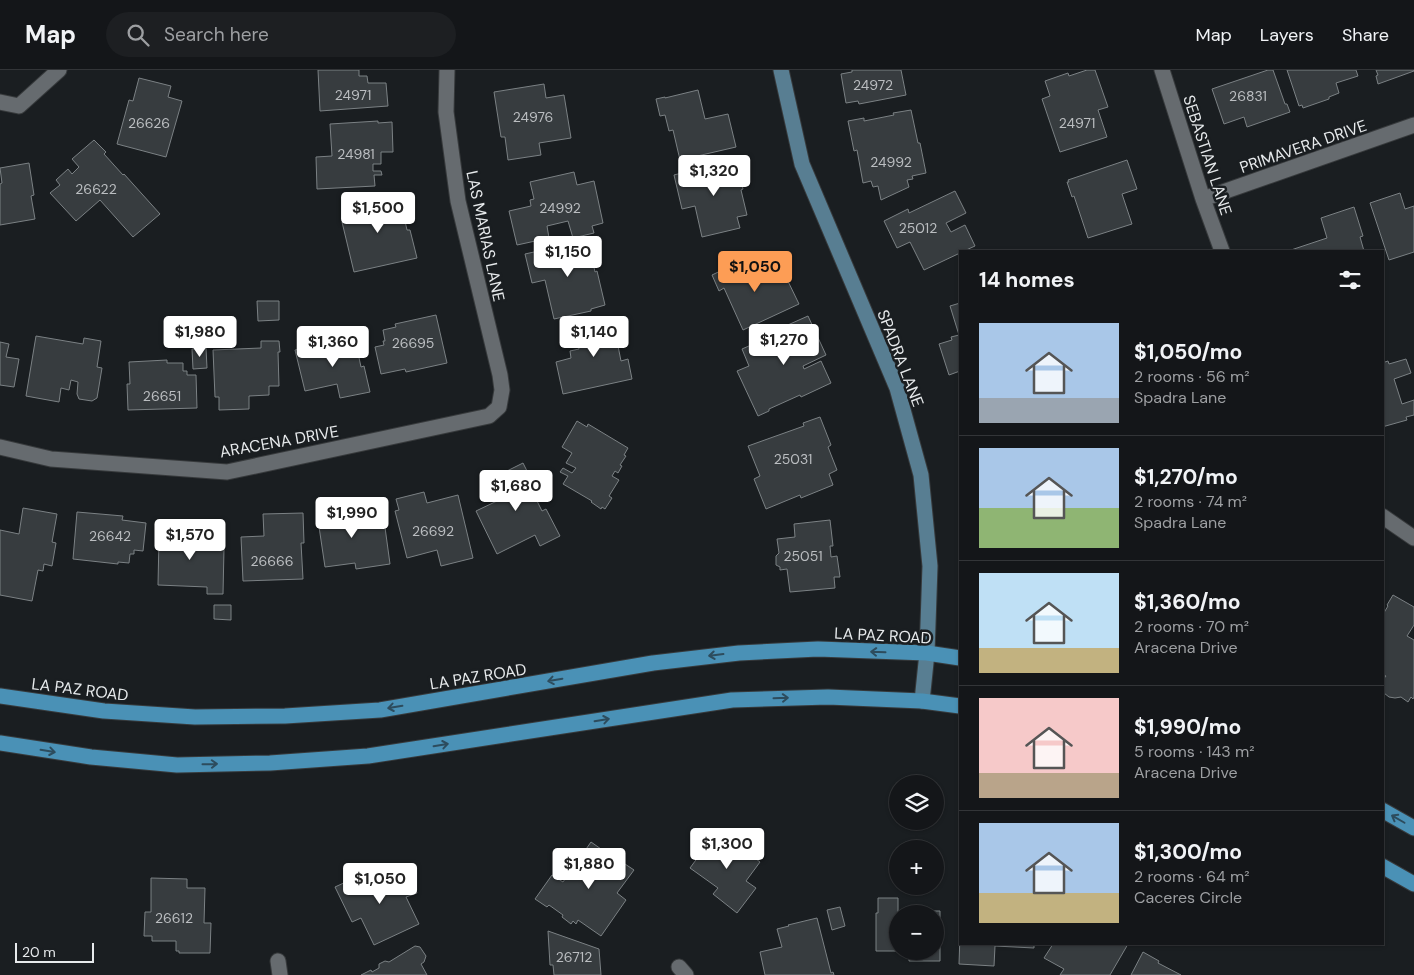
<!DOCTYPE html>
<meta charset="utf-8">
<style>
:root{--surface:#141619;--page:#1d1f22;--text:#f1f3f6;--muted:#9d9fa2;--line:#333538;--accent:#fd9d55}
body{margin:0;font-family:"DM Sans",sans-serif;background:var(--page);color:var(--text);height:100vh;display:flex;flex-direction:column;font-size:19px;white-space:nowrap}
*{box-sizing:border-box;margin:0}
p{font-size:16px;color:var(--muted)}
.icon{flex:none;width:28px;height:28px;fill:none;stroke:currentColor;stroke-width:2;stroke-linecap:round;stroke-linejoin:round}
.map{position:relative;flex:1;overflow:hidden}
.details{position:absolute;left:959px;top:180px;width:425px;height:695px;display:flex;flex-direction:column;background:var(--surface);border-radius:0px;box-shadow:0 1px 4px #0004,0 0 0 1px var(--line)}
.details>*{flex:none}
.tools{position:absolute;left:889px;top:705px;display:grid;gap:10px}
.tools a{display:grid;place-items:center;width:55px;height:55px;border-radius:50%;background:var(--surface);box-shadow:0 1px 4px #0004,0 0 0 1px var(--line);font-size:25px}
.scale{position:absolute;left:15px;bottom:12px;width:79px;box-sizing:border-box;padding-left:5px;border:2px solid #e7eaec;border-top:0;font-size:14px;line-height:18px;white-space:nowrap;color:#e7eaec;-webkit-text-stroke:4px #1a1e21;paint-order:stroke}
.price{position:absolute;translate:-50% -42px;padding:0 11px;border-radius:5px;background:#fff;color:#222;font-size:16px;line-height:32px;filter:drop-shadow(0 1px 2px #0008)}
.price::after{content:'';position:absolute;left:50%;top:30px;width:15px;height:11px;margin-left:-8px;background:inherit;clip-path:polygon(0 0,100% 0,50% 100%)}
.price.current{background:var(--accent);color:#111}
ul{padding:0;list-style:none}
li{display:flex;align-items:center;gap:15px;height:125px;padding:0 20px}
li+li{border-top:1px solid var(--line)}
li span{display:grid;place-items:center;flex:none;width:140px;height:100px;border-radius:0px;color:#555}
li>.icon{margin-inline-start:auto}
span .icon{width:60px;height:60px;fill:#fffc;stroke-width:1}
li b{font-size:21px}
h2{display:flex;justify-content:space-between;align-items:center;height:60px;padding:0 20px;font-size:21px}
header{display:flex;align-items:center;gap:30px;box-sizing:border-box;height:70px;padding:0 25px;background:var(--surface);border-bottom:1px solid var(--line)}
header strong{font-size:24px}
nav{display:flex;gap:28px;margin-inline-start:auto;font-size:18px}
.search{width:350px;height:45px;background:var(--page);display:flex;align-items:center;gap:12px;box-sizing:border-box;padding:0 18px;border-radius:28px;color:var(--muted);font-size:19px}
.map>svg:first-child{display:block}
.building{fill:#373c3f;stroke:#7b8184}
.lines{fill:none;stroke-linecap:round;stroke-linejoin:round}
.street-casing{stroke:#373a3c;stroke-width:17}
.secondary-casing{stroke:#373a3c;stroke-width:17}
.primary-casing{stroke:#373a3c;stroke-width:17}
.street{stroke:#666b6f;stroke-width:15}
.secondary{stroke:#587e92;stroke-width:15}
.primary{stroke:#4a91b6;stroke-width:15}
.oneway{stroke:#2d4c5d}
.labels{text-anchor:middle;stroke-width:5;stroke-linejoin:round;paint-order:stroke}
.number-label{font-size:14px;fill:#bbbec1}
.street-label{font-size:16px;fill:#e7eaec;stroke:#1a1e21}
</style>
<header>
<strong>Map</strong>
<div class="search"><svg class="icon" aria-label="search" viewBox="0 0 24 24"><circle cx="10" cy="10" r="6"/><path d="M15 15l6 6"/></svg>Search here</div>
<nav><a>Map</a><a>Layers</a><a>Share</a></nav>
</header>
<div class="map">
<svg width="1414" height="905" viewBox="0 0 1414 905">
<rect width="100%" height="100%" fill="#1a1e21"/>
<!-- building -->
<path class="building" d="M318 0H359V6H367L368 13H386L388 36 320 41Z
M852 0H901L906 25 859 34 858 31 846 33 841 4 852 2Z
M1087 0H1095L1108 37 1098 40 1107 67 1060 82 1042 29 1050 26 1045 11 1068 3 1069 6Z
M1268 0H1273L1285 34H1287L1290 42 1247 57 1244 47 1224 54 1212 19Z
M1287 0H1356L1358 6 1336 13 1339 23 1329 27V29L1303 38 1302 35 1299 36Z
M1376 0H1414V1L1378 14 1376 6 1378 5Z
M139 8 171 16 168 27 182 31 166 87 117 74 129 30 133 31Z
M544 14 546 28 564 25 571 68 539 73 541 85 508 90 505 67H501L494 22Z
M698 20 705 49 728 44 736 77 680 90 673 60 669 61 665 45 660 46 656 29 665 27V28Z
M911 40 918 73H920L926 103 912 106 913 109 907 110 909 117 881 130 878 116 873 117 871 111 863 113 857 80 854 81 848 51 864 48V51L894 45 893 43Z
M378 51V53L392 52 393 82H381V94H373V101H381L382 105H374L375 116 317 119 316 87 332 86 330 54Z
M94 70 106 82 104 84 123 105 124 104 160 144 133 167 100 130 76 151 50 123 60 115 56 110 68 99 72 104 79 97 72 89Z
M736 90 743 119 741 120 747 145 737 147 740 158 702 167 695 136 682 139 674 105 693 100 694 102 721 95 720 94Z
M1127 90 1137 119 1122 124 1132 154 1088 168 1074 126 1072 127 1067 112H1069L1068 110Z
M29 93 34 125 31 126 35 149 0 155V114L2 113 0 98Z
M574 102 577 115 594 111 603 153 592 156 594 163 573 168 568 151 547 156 549 168 517 175 509 141 531 136 530 130 534 129 530 112Z
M955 121 966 143 946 153 951 162 965 155 975 176 964 181H960V183L924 200 910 172 897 178 884 151 908 139 909 143Z
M1400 123 1405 139 1414 136V182L1389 190 1370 133Z
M390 125 392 131 400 129 407 160H410L417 188 354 202 342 152 354 149 350 134Z
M1354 137 1363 166 1360 167 1364 181H1292L1291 180 1327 168 1321 148Z
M588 170 595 202 597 201 605 235 591 239V241L554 249 545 210 532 213 525 184Z
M752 186 761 206 769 202 772 209 784 203 799 234 743 260 724 218 719 221 712 205Z
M257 231H279V250L258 251Z
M960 233V301L949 305 939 274 952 270 951 267 959 265 950 236Z
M436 245 447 293 406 302 405 299 381 304 375 277 384 275 383 271H385L383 260 396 257 395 254Z
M808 246 826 285 803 296 804 299 821 291 831 313 801 327 800 325 769 339V341L758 346 737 301 749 296 742 279 774 265 772 262Z
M619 247 622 264 616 266 621 291 628 289 632 309 563 324 556 292 571 288 570 281 579 279 574 257Z
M36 266 83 274 84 268 101 271 97 297 102 298 97 328 92 331 79 329 77 324 78 312 71 310 69 320 61 318 59 332 26 326Z
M352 267 356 284 358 283 361 297 364 296 370 322 340 328 337 314 305 321 295 280Z
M261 271H279L280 282H278L279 316H269V325L249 326V339L219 340V327H215L213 280 261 278Z
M0 272 9 274 6 287 19 289 14 317 0 315Z
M206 278 207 298 193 299 192 279Z
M1406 289 1411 303 1394 309 1402 334 1414 330V345L1406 347 1407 350 1382 357V293L1388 291 1389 294Z
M167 290V293H183V301H187V305H196L197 338 128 340 127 314H130L129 292Z
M820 347 831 375 828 377 837 400 829 404 833 415 801 428 800 425 766 439 754 409 760 406 748 376 804 356 803 353Z
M577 351 587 357 588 354 628 378 624 385 626 386 620 395 622 396 618 403 615 401 612 406 619 410 609 426 612 428 605 439 602 437 601 439 591 432 592 431 563 414 568 406 560 402 563 398 572 403 576 398 566 393 572 383 562 377Z
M523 393 538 423 534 425 542 441 546 439 560 466 540 476 535 465 497 484 476 441 497 431 487 411Z
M424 422 427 433 458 425 473 488 441 496 437 480 407 488 395 441 399 440 396 429Z
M349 434 350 445 360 444 361 453 370 452 368 443 372 442 373 452 384 450 390 494 356 499 355 493 325 497 318 450H320L319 438Z
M23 438 57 444 52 472 56 473 52 496 44 494 43 501 38 500 32 531 0 525V460L19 464Z
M77 442 123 446 122 450 146 453 143 481 134 480V484H130L129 493 118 492V494L73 489Z
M303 443 304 473H301L303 509 243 511 241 467 264 466 263 444Z
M830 450 833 476H830L831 487 837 486 840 507H834L835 518 790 522 787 499 780 500V497L776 495V486L779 483 777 469 795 467 794 454Z
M162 456 193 457V468L213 469V478H224L223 524H207V517L158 515 159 468H162Z
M1393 525 1414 537V555L1407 566 1414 570V627L1413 629 1411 627 1408 632 1401 627 1395 628 1389 627 1384 623 1382 619V611L1386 606 1382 604V546L1388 536 1387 535Z
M214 535H231V550L214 549Z
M718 760 760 792 746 811 756 818 737 843 713 824 718 818 690 798Z
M591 772 621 793 622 792 634 800 617 823 626 830 601 866 578 850 576 854 573 851 571 854 562 847 563 845 549 835 547 837 535 829 552 805 563 812Z
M406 801 417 823 406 827 419 854 374 875 361 848 352 852 335 817 361 805 367 816 395 803 396 805Z
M151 808 187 809V818H205L204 853H211L210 883H179V881H176V871H152V866H144L145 842H151Z
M878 828H898V843H908V841H940V891H909V881H935V844H898V881H876V843H878Z
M840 837 845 856 832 860 827 840Z
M817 848 831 903 833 902 834 905H765L760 882 782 877 777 859 789 856 788 855Z
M548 861 599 879 601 905H554L553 895H550Z
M960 864V874H1034V878L995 876 994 896 959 894Z
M1053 874H1128L1110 905H1060L1064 899 1044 888Z
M415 876 420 877 426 886 424 892 421 894 427 905H361L371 900 372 902 379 898V894L385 891 389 892Z
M1143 882 1159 891 1158 893 1181 905H1131Z"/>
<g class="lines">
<!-- street casing -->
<g class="street-casing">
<path id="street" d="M1162 0 1203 129 1222 181
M0 32 19 36 59 0
M1203 129 1414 55
M0 377 51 389 227 402 489 346 499 337 502 320 500 305 458 131 446 42 447 0
M1382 446 1414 468
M278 891 280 905
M679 897 686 905"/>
</g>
<!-- secondary casing -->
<g class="secondary-casing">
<path id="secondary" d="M781 0 802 94 897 318 921 405 930 496 927 583 922 631"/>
</g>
<!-- primary casing -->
<g class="primary-casing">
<path id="primary" d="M0 626 104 641 195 647 285 646 380 640 653 593 739 583 818 579 927 583 960 588
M0 673 91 687 177 695 270 693 368 686 732 630 828 627 922 631 960 636
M1382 740 1414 758
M1382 796 1414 814"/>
</g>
<!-- street -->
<use href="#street" class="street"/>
<!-- secondary -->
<use href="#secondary" class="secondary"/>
<!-- primary -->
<use href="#primary" class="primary"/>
</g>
<!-- one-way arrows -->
<defs><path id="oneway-shaft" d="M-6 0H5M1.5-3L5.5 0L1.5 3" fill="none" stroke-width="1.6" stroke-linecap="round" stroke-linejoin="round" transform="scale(1.25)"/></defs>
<g class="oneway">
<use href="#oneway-shaft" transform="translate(878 582) rotate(-178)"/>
<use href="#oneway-shaft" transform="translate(716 585) rotate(173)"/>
<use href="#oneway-shaft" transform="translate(555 610) rotate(170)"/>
<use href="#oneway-shaft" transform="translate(781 628) rotate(-2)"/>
<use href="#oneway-shaft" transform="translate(395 637) rotate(171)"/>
<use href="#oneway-shaft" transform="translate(602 650) rotate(-9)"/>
<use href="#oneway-shaft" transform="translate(441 675) rotate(-9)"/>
<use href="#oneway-shaft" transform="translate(48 681) rotate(9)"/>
<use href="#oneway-shaft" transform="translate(210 694) rotate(-1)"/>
<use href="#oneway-shaft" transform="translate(1398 749) rotate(-150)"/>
</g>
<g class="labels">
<!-- number labels -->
<g class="number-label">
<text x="873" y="20">24972</text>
<text x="353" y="30">24971</text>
<text x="1248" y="31">26831</text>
<text x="533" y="52">24976</text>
<text x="149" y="58">26626</text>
<text x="1077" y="58">24971</text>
<text x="356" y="89">24981</text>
<text x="891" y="97">24992</text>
<text x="96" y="124">26622</text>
<text x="560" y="143">24992</text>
<text x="918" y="163">25012</text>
<text x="413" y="278">26695</text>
<text x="162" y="331">26651</text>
<text x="793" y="394">25031</text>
<text x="433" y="466">26692</text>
<text x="110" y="471">26642</text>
<text x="803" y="491">25051</text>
<text x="272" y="496">26666</text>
<text x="174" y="853">26612</text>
<text x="574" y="892">26712</text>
</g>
<!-- street labels -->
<g class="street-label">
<text transform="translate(1303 76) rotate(-19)" y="6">PRIMAVERA DRIVE</text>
<text transform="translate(1208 85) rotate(72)" y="6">SEBASTIAN LANE</text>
<text transform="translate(486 166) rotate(78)" y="6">LAS MARIAS LANE</text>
<text transform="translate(901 288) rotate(69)" y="6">SPADRA LANE</text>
<text transform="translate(279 371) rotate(-10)" y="6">ARACENA DRIVE</text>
<text transform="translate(883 565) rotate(3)" y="6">LA PAZ ROAD</text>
<text transform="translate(478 606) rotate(-9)" y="6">LA PAZ ROAD</text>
<text transform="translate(80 619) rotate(7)" y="6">LA PAZ ROAD</text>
</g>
</g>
</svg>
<div class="tools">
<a><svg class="icon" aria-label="layers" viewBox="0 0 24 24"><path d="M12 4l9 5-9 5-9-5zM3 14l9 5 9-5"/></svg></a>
<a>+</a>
<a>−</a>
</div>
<div class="scale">20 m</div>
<b class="price" style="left:714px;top:127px">$1,320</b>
<b class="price" style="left:378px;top:164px">$1,500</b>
<b class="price" style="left:568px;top:208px">$1,150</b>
<b class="price current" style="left:755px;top:223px">$1,050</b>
<b class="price" style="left:200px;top:288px">$1,980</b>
<b class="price" style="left:594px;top:288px">$1,140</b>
<b class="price" style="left:784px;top:296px">$1,270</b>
<b class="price" style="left:333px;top:298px">$1,360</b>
<b class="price" style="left:516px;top:442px">$1,680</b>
<b class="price" style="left:352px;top:469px">$1,990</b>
<b class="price" style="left:190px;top:491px">$1,570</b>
<b class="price" style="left:727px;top:800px">$1,300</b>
<b class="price" style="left:589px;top:820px">$1,880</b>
<b class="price" style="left:380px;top:835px">$1,050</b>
<section class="details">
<h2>14 homes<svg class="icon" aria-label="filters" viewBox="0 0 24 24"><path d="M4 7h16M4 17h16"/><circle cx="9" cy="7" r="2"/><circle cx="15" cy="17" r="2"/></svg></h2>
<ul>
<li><span style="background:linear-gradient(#a9c7e8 75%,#9aa5b1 0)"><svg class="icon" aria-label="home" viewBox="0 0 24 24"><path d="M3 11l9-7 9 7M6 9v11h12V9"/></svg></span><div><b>$1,050/mo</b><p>2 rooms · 56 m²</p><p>Spadra Lane</p></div></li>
<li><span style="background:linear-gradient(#a9c7e8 60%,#8fb573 0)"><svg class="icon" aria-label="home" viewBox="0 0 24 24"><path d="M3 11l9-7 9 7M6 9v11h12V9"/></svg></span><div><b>$1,270/mo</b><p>2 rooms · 74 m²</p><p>Spadra Lane</p></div></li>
<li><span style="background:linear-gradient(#bfe0f5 75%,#c2b280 0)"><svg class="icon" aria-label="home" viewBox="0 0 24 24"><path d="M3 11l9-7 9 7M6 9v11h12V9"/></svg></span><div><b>$1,360/mo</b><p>2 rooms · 70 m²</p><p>Aracena Drive</p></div></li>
<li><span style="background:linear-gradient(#f6c9c9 75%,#b9a48a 0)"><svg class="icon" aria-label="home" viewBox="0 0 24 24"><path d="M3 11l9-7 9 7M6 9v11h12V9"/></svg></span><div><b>$1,990/mo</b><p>5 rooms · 143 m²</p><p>Aracena Drive</p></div></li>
<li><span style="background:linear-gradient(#a9c7e8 70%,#c2b280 0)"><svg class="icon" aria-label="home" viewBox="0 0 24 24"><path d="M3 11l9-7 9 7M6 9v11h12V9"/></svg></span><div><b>$1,300/mo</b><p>2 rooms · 64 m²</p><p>Caceres Circle</p></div></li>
</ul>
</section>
</div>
